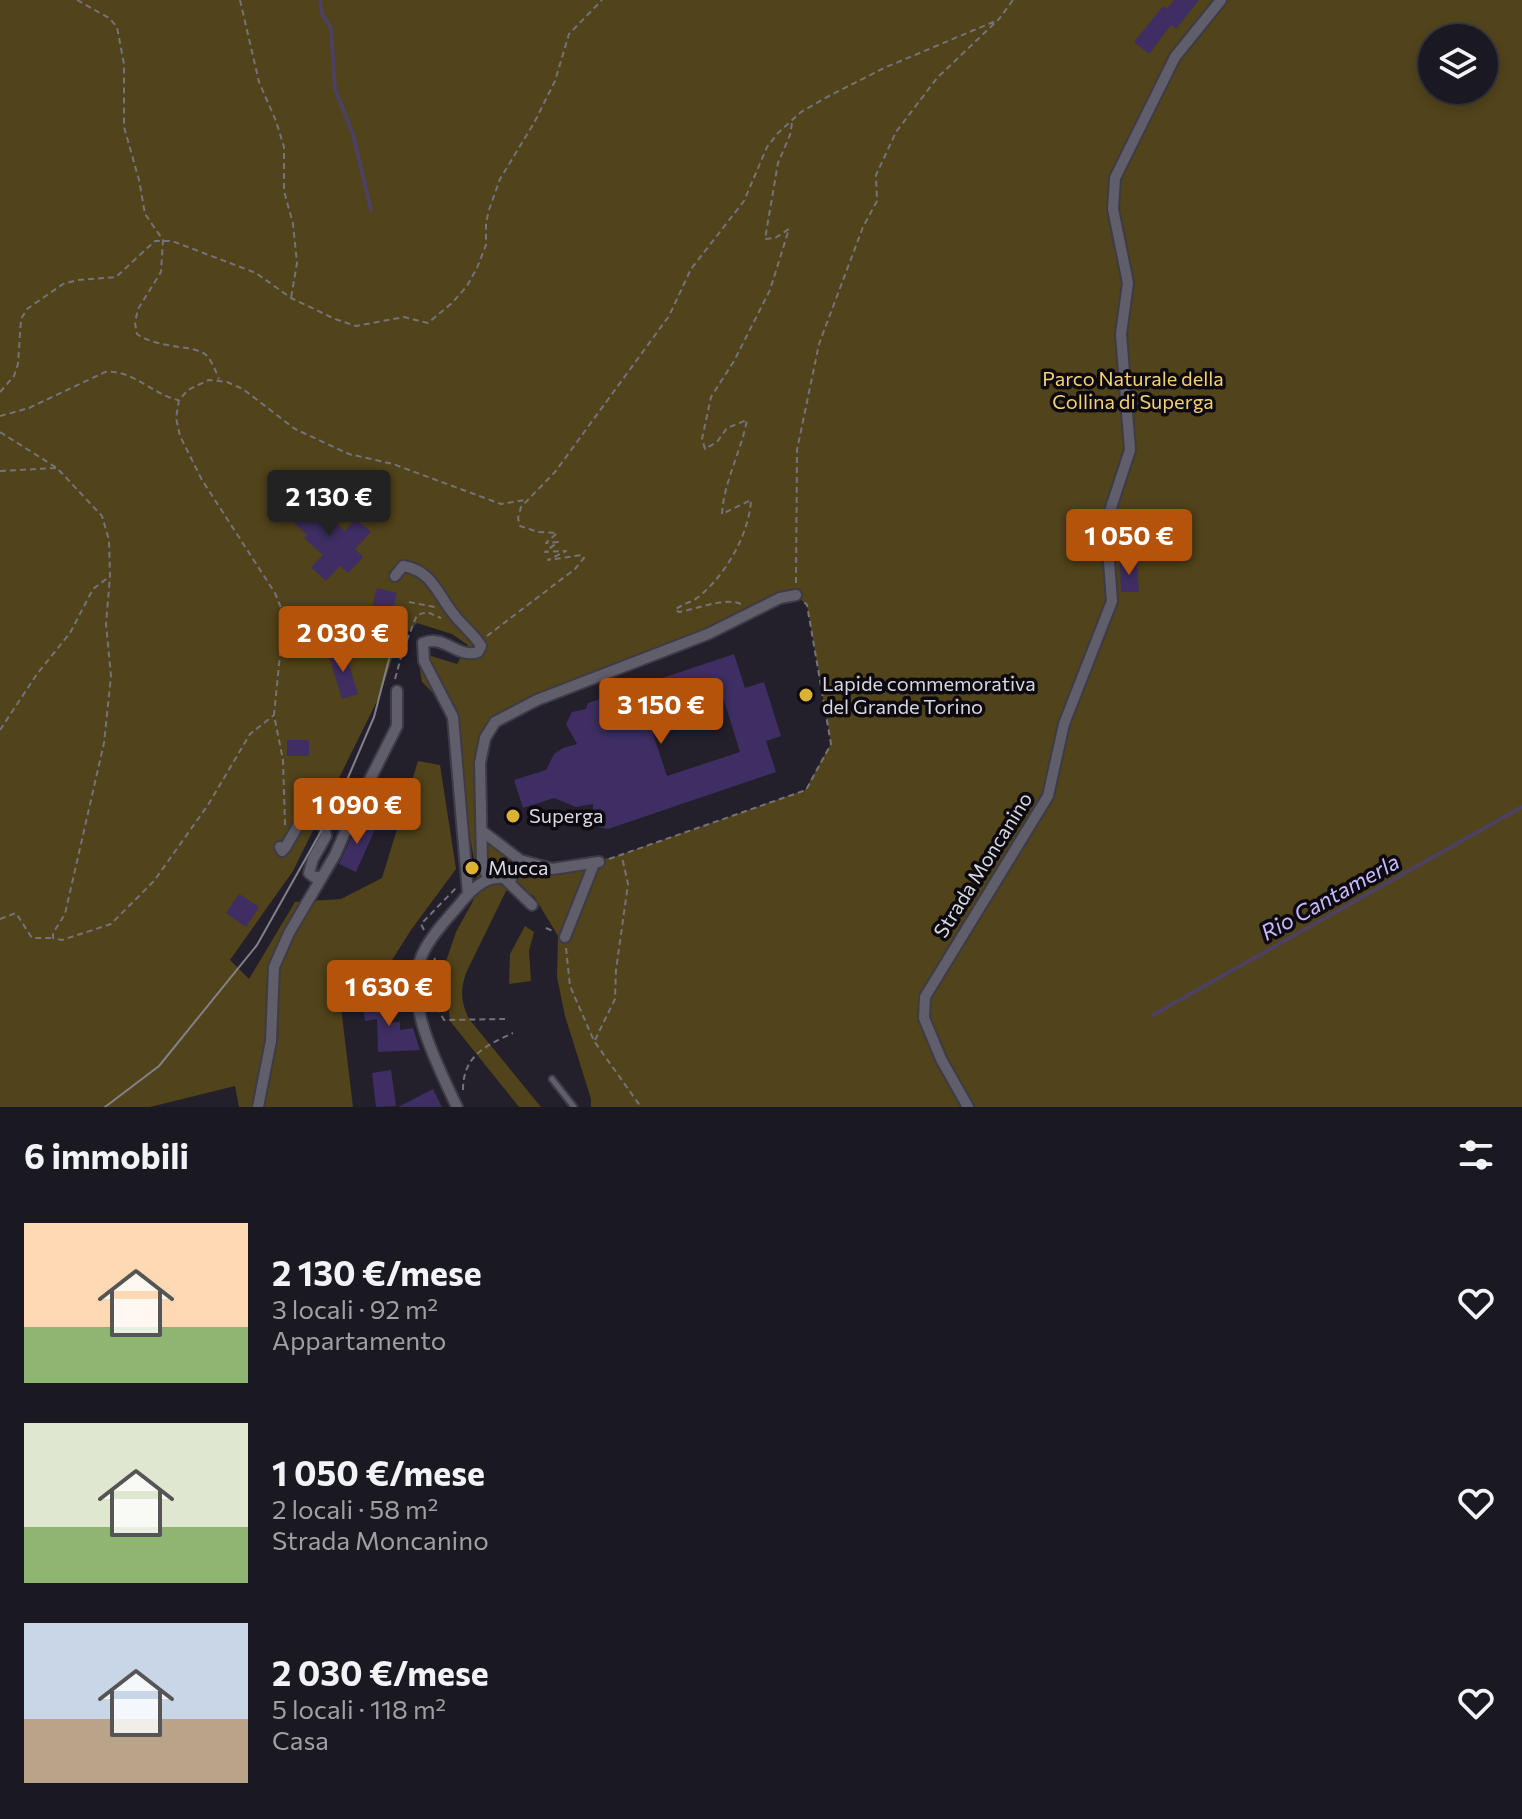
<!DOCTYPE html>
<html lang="it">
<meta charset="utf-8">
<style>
:root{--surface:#1a1821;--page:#23212a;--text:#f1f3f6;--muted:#9fa0a5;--line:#38373f;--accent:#b45309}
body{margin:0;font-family:Commissioner,sans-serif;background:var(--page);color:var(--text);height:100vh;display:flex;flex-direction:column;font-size:30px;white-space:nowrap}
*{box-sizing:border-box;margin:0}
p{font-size:26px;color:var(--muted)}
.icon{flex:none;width:44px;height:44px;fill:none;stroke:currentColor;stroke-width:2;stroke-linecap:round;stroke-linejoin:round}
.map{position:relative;height:1107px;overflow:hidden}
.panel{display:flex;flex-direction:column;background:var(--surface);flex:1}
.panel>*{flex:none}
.controls{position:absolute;left:1418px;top:24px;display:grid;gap:16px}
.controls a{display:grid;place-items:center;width:80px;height:80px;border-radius:50%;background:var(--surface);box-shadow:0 4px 12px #0003,0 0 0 2px var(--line);font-size:40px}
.price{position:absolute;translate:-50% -68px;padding:0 18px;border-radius:8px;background:var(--accent);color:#fff;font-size:26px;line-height:52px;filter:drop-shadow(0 2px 4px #0008)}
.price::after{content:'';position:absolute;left:50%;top:48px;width:24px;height:18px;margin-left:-12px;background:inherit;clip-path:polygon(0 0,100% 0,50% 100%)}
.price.current{background:#222;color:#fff}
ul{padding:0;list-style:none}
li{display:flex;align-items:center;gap:24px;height:200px;padding:0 24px}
li span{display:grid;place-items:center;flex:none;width:224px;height:160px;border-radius:0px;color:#555}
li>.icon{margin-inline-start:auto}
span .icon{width:96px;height:96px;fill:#fffc;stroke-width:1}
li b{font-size:34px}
h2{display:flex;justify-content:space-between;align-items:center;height:96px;padding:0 24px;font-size:34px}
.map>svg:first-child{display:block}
.green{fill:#51431a;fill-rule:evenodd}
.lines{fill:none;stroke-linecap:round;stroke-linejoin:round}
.stream{stroke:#4d4162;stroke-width:4}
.building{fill:#3e2e63;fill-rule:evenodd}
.lane-casing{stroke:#3d3b45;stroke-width:9}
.street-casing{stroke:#3d3b45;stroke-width:14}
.path{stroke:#74727c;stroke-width:2;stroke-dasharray:6 4;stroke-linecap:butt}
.lane{stroke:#615e6c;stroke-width:5}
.street{stroke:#615e6c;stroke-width:10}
.tram{stroke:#82808a;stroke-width:2}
.poi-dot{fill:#dcb233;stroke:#0c0a10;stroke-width:3}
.labels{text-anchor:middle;stroke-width:7;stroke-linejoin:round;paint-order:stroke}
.park-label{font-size:20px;fill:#f4d173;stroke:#0c0a10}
.poi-label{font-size:20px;fill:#d9d8e0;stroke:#0c0a10;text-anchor:start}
.street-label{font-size:20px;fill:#d9d8e0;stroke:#0c0a10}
.water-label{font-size:22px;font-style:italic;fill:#cab9fd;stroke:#0c0a10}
</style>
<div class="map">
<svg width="1522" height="1107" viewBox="0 0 1522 1107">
<rect width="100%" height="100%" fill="#23202c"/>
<!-- green -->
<path class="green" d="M0 0H1522V1107H591V1099L565 1016 557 977 558 936 534 896 518 888 506 891 466 973C460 991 461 1002 469 1019L541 1107H519L450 1021 444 967 456 932 473 901 477 875 445 705 422 682 418 657 428 655 457 664 468 645 452 634 417 623 398 641 380 695 293 871 230 960 249 979 295 902 341 899 382 878 418 761 440 765 456 869 411 930 380 979 340 999 353 1107H239L235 1086 150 1107H0ZM1432 38H1484V90H1432ZM796 595 807 605 831 743 805 790 614 857 552 869 520 860 482 831 480 763 495 722Z
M525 926 534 932 529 951 531 981 509 984 510 954Z"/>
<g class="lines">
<!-- stream -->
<path class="stream" d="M320 0 322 14 331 28 335 89 353 134 371 210
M1153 1015 1522 807"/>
</g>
<!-- building -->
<path class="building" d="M1174 0H1199L1176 29 1171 25 1149 54 1134 42 1163 6 1167 9Z
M304 496 345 531 356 519 371 532 355 549 363 557 348 573 340 566 326 581 311 567 323 555 304 538 307 535 286 515Z
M1137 562 1139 592H1121L1120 563Z
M377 588 397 593 384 642 364 637Z
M344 648 358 694 342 699 328 653Z
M734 654 745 688 764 682 781 736 766 741 776 772 608 829 598 827 593 820V804L576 807 554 798 523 808 514 780 546 770 554 754 563 748 577 744 566 724 572 712 586 709 588 703ZM722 694 740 752 667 776 648 719Z
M287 740H309V756H287Z
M359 820 376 827 356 872 339 864Z
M239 894 259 907 246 927 226 913Z
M377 994H384L388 1023 400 1022V1030L413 1028 420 1050 378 1052 377 1019 365 1021 362 999 377 997Z
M391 1070 396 1106 376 1107 372 1073Z
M433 1089 442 1107H398Z"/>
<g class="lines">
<!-- lane casing -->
<g class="lane-casing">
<path id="lane" d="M552 1079 574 1107"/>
</g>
<!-- street casing -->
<g class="street-casing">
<path id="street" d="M395 576 403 566C434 571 438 597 456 617 464 627 475 635 481 646L478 652C458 659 444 634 423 643L424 661 453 717 468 893
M482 831 520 860 552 869 599 862
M280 847 282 851 285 848 299 824 305 819 311 821
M322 877H314L309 873 313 859 326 836 325 831
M489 879 482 865 480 763 485 738 495 722 537 700 708 634 780 598 796 595
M509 883 520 860
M565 937 594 864
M258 1107 271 1041 274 967 289 933 335 855 357 805 397 726V691
M457 1107C438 1066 402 999 422 955 430 937 446 920 459 905 469 892 486 875 504 878L532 905
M968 1107 941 1059 924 1018 925 997 1048 796 1064 724 1112 601 1106 523 1130 450 1121 334 1128 283 1113 209 1115 178 1175 57 1221 0"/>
</g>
<!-- path -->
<path class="path" d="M77 0 109 18 117 27 124 64V127L139 180 145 214 163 240 161 272 138 309 135 323 137 334C158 349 196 345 206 355 212 361 216 372 219 379
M240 0 259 82 276 121 284 147V191L293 224 297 263 291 298
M0 392 14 376 18 364 21 319 27 309 63 284 78 280 116 277 155 241H172L256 273 291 298 335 319 356 326 404 317 428 323 452 303 467 286 477 268 486 245V223L489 210 500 179 534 123 555 81 569 34 602 0
M0 416 29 408 105 372C132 369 152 394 178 400
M0 432 57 468 102 516 109 540 110 576 106 624 111 676 104 743 65 914 53 933V938L62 940 111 924 154 881 208 805 250 734 274 715
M0 471 56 468
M796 583 797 450 819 344 863 227 877 201 876 175 896 132 937 78 999 19 1013 0
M409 602 435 607
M741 604C725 597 697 609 679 612L675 610C683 603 694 602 702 594 727 572 749 534 751 500L722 514C724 481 741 452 747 420L727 428 717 442 705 449 702 439 711 397 734 361 770 290 789 229 775 238 765 239 778 163 790 135 792 123
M487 636 575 569 584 558 582 555 548 560 566 551 545 552 558 542 546 543 557 533 538 532 520 526 518 518 521 507 555 472 669 316 691 269 744 201 767 147 778 133 801 112 827 97 884 68 998 20
M395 679 403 650 417 615 427 612 441 618
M0 730 37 674 70 633 93 589 109 577
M285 825 283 760 274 715 284 615 275 593 202 480 180 436 176 418 179 400 188 390 198 385 209 380 227 382 243 389 295 429 349 454 393 464 501 504 525 500
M609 859 806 790 831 744 807 605 804 602
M0 919 16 913 32 938H51
M546 928 555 932
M424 930 421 924 457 887
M566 948 570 986 594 1041 641 1107
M435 958C428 982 432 999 444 1020L505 1019
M595 1040 615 999 616 970 628 884 622 857
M463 1090C463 1056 485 1046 513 1033"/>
<!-- lane -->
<use href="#lane" class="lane"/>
<!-- street -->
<use href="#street" class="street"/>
<!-- tram -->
<path class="tram" d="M105 1107 159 1066 257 945 338 801 374 717 402 609"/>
</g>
<!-- markers -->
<g class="poi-dot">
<circle cx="806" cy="695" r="8"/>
<circle cx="513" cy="816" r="8"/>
<circle cx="472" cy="868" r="8"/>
</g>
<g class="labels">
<!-- park labels -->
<g class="park-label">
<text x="1133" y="386">Parco Naturale della<tspan x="1133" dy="23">Collina di Superga</tspan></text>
</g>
<!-- poi labels -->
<g class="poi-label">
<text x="822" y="691">Lapide commemorativa<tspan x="822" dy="23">del Grande Torino</tspan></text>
<text x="529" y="823">Superga</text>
<text x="488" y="875">Mucca</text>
</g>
<!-- street labels -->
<g class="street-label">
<text transform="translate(983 865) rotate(-58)" y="7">Strada Moncanino</text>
</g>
<!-- water labels -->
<g class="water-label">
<text transform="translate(1330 897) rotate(-29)" y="8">Rio Cantamerla</text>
</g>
</g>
</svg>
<div class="controls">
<a><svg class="icon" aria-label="layers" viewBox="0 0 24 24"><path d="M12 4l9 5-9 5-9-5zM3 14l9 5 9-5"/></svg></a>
</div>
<b class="price current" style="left:329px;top:538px">2 130 €</b>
<b class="price" style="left:1129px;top:577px">1 050 €</b>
<b class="price" style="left:343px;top:674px">2 030 €</b>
<b class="price" style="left:661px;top:746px">3 150 €</b>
<b class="price" style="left:357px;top:846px">1 090 €</b>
<b class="price" style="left:389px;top:1028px">1 630 €</b>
</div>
<section class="panel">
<h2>6 immobili<svg class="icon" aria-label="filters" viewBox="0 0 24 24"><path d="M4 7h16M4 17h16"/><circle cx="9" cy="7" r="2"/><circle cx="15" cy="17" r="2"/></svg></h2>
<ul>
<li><span style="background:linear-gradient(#ffd9b3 65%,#8fb573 0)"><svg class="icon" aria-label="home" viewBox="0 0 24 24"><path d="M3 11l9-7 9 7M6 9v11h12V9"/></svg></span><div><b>2 130 €/mese</b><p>3 locali · 92 m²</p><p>Appartamento</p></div><svg class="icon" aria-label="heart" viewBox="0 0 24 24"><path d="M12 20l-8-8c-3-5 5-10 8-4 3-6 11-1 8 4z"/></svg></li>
<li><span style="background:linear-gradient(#dfe7d0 65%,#8fb573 0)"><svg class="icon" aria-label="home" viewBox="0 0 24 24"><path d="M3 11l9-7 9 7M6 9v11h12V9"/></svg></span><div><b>1 050 €/mese</b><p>2 locali · 58 m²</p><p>Strada Moncanino</p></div><svg class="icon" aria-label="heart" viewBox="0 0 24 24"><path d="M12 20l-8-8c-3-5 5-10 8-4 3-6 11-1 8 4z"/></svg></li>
<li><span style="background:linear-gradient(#c9d6e8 60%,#b9a48a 0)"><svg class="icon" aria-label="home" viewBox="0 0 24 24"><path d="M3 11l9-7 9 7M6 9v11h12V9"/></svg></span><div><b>2 030 €/mese</b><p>5 locali · 118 m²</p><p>Casa</p></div><svg class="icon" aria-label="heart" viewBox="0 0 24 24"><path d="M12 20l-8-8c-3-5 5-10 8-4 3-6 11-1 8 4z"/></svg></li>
</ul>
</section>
